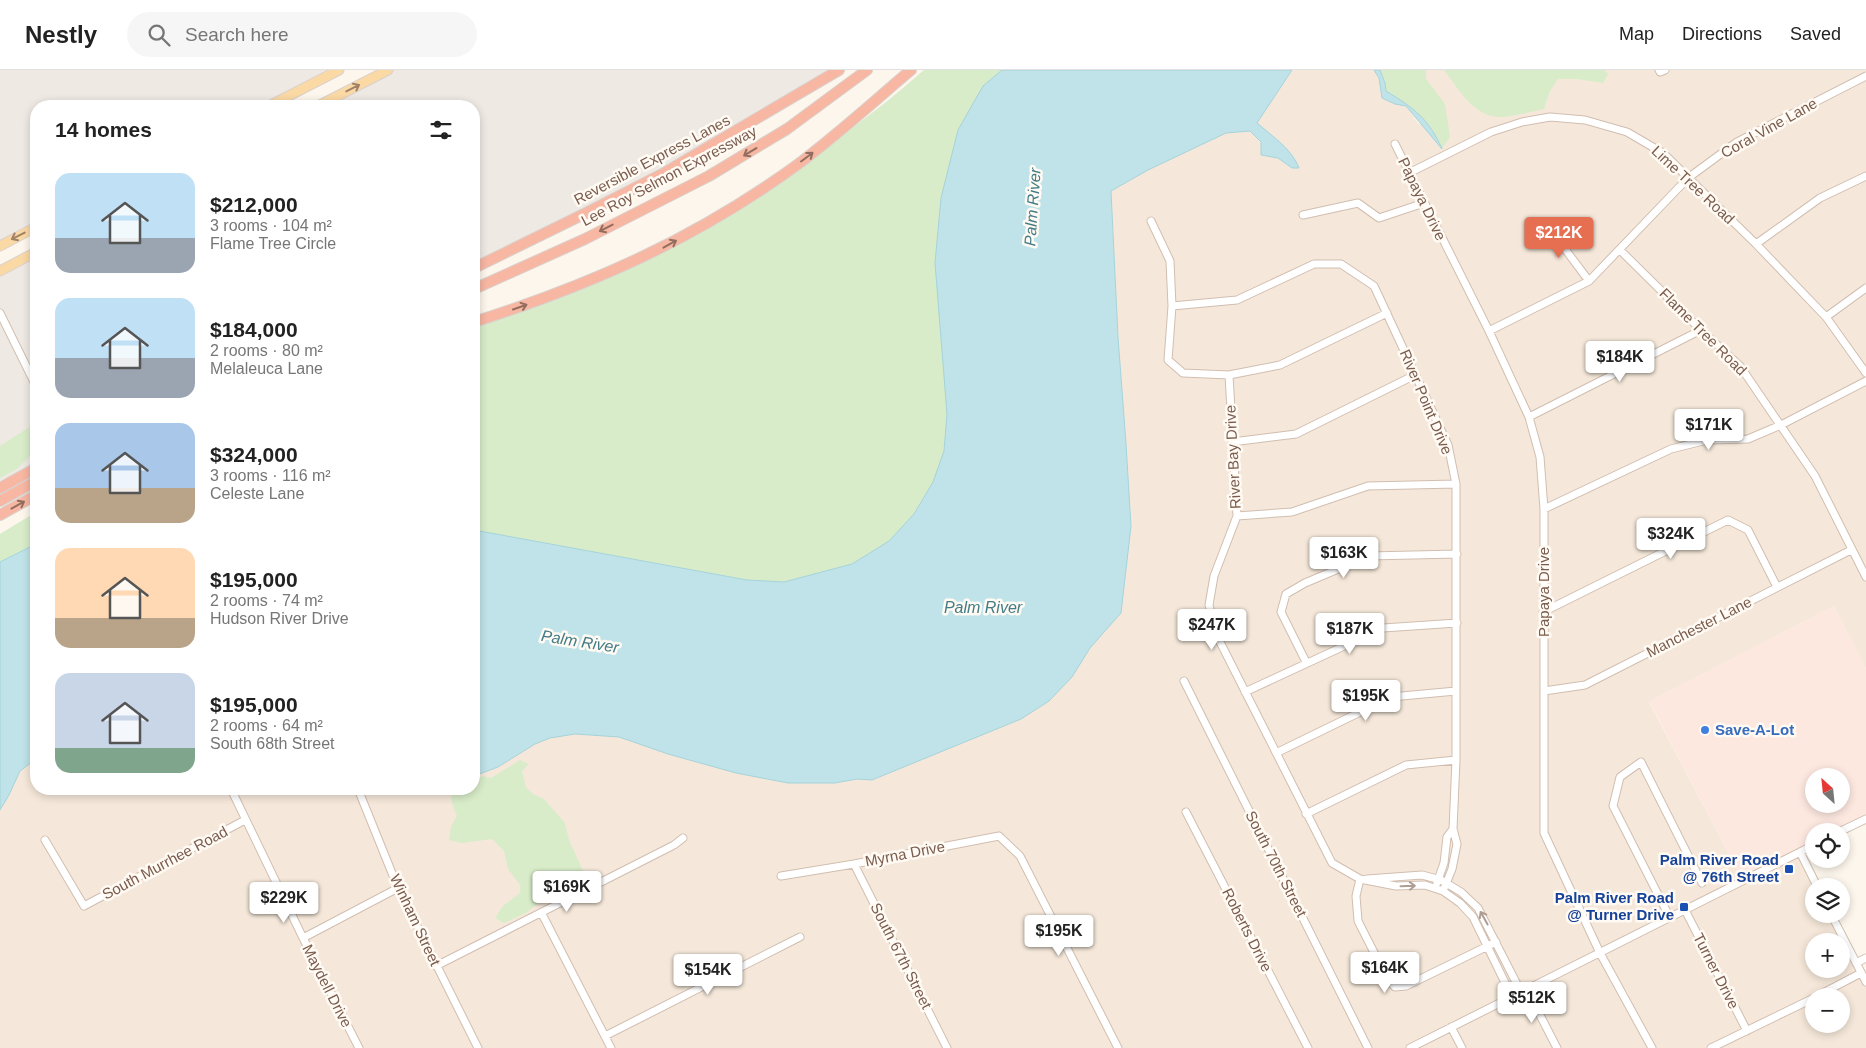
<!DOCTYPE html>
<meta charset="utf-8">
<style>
:root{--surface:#fff;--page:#f6f6f6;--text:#222;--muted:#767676;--line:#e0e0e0;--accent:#e76f51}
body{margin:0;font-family:Helvetica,sans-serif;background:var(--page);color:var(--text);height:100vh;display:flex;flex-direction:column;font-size:19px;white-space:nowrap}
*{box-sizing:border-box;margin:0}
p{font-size:16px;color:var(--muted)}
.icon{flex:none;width:28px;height:28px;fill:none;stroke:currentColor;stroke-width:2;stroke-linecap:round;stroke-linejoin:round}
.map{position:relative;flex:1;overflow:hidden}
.sheet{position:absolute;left:30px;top:30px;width:450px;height:695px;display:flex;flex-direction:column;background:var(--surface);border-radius:20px;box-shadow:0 2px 8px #0003}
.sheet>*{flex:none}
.needle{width:32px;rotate:333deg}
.controls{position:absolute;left:1805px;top:698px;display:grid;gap:10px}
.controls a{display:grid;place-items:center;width:45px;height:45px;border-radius:50%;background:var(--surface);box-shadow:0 2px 8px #0003;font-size:25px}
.price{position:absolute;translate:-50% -42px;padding:0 11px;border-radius:5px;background:#fff;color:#222;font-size:16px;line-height:32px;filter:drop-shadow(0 1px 2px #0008)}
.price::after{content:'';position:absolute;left:50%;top:30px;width:15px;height:11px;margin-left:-8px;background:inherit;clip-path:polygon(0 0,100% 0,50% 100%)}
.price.selected{background:var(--accent);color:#fff}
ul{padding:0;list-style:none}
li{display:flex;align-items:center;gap:15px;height:125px;padding:0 25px}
li span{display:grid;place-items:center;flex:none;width:140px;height:100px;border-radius:15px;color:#555}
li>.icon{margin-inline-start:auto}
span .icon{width:60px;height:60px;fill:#fffc;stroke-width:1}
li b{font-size:21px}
h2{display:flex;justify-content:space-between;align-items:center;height:60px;padding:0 25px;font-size:21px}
header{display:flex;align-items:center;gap:30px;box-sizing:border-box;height:70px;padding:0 25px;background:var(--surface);border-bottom:1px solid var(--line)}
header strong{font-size:24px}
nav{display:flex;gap:28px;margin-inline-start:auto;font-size:18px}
.search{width:350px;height:45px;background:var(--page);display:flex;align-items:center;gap:12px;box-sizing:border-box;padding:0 18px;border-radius:28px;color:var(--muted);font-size:19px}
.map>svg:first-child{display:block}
.residential{fill:#f5e8da;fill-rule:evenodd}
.commercial{fill:#fde8e0;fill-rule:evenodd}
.industrial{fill:#efe9e4}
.green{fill:#d8ecc9}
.water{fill:#bfe3e8;stroke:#a5d3da}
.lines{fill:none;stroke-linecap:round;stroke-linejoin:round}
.minor-casing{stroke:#d1beb0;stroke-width:9}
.major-casing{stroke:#dad1cd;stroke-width:11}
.highway-casing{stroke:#dad1cd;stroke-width:12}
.minor{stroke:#fff;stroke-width:7}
.major{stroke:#fbd9a5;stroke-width:9}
.highway{stroke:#f7b7a3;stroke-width:10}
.oneway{stroke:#a18267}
.oneway2{stroke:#936e5e}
.oneway3{stroke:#af9d94}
.shop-dot{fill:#3f7fe0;stroke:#fffaf3;stroke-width:2}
.transit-dot{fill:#1a4fb4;stroke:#fffaf3;stroke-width:2}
.labels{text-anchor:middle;stroke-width:5;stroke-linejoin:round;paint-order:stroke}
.street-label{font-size:15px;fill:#7a5c4d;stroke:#fffaf3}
.shop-label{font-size:15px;font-weight:bold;fill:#366cbe;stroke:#fffaf3;text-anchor:start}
.transit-label{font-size:15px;font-weight:bold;fill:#164399;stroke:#fffaf3;text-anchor:end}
.water-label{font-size:16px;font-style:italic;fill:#437c86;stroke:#fffaf3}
</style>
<header>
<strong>Nestly</strong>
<div class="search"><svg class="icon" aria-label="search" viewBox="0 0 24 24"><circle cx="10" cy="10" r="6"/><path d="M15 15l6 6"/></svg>Search here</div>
<nav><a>Map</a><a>Directions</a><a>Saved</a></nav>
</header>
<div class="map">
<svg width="1866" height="978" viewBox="0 0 1866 978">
<rect width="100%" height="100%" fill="#fdf6ec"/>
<!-- residential -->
<path class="residential" d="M1292 0H1374L1379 8 1382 28 1395 34 1406 36 1418 53 1434 62 1412 37 1386 21 1409 0H1866V599L1834 536 1649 632 1742 809 1691 835 1664 845 1583 890 1799 783 1814 816V844H1829L1866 917V978H1411L1555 905 1406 978H359L230 719H474V706L498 697 535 674 550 668 575 664 619 667 668 684 736 703 788 713H835L857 709 873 710 1072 607 1090 578 1121 543 1131 456 1126 374 1118 267 1111 121 1148 100 1226 63 1250 61 1261 73V85L1278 88 1292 98 1277 69 1256 53ZM1814 871H1841V899H1814ZM1814 926H1841V954H1814Z
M36 689V719H228L356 978H0V740L9 725 20 701Z"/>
<!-- commercial -->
<path class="commercial" d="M1834 536 1866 599V746L1836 761H1814V773L1742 809 1649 631ZM1814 706H1841V734H1814Z"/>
<!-- industrial -->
<path class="industrial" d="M0 0H328L257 36H36V151L0 171Z
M383 0H845L751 56 474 198V36H314Z
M36 180V316L0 240V198Z
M0 243 36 320V395L0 415Z"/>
<!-- green -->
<path class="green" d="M924 0H1002L983 16 944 381 933 412 914 444 889 472 852 494 784 512 747 510 474 460V255C511 240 550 226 586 209 706 154 825 88 924 0Z
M1380 0H1426V9L1445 34 1450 67 1442 79C1429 49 1414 38 1386 21L1385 12Z
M1444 0H1604L1608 4 1603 13 1577 9H1558L1550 21 1544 39C1533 41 1509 48 1498 47 1472 45 1458 18 1444 0Z
M31 356 36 358V380L17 399 0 408V376Z
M36 442V474L0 492V464Z
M520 690 529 694 522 701 526 717 533 724 544 729 565 753 569 770 583 801V810L562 827 552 831H541L526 843 504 853 495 848 503 836 520 823V815L508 799 504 781 492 769 462 773 449 770 451 756 457 746C453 736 449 729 453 719H474V709L483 706 491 708Z"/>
<!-- water -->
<path class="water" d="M1002 0H1292L1257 53C1272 66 1292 79 1299 98H1292L1278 88 1261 85V72L1250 61 1226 63 1148 100 1111 121 1118 267 1126 374 1131 456 1121 543 1090 578 1072 607 1049 631 1021 649 872 710 857 709 835 713H788L736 703 668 684 619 667 575 664 550 668 535 674 498 697 474 706V460L747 510 784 512 852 494 889 471 914 444 933 412 944 381 947 344 935 193 941 128 958 60 983 16Z
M1374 0H1380L1385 13 1386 21C1414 38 1429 49 1442 79L1406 36 1395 34 1382 28 1379 8Z
M36 474V689L20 701 9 725 0 740V492Z"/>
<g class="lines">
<!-- minor casing -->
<g class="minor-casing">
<path id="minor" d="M1659 0 1660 2 1665 0
M1395 74 1489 261 1529 347 1540 387 1544 439V763L1600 883 1652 978
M1409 103 1491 62 1522 52 1550 47 1585 50 1627 62 1663 83 1756 174 1826 247 1866 303
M1303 145 1358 133 1379 148 1424 133
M1151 151 1170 191 1172 236 1168 290 1183 303 1229 305 1280 295 1387 243
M1547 155 1589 211
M1756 174 1820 128 1866 106
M1620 180 1701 260 1740 296 1815 406 1866 507
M1172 236 1237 230 1314 194H1341L1374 216 1448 375 1456 414V690L1453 759 1457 774 1452 799 1443 821
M0 243 36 316
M1826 247 1866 218
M1489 261 1589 211 1688 108 1737 72 1866 6
M1229 305 1237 446 1214 506 1209 535 1217 566 1332 793 1360 809 1396 816 1425 815 1443 821 1460 833 1473 847 1512 927
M1529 347 1701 260
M1232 372 1296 364 1415 305
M1544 439 1671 379 1707 370 1748 369 1781 355 1866 311
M1237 446 1292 442 1368 416 1456 414
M1543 542 1728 450 1748 460 1777 517
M1306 592 1281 542 1286 524 1305 513 1369 486 1457 484
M1184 611 1368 978
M1544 621 1585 615 1851 480
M1245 622 1383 558 1457 553
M1276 683 1391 627 1456 621
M231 719 303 868 359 978
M358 719 398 818 478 978
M1186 742 1308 978
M1306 744 1406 695 1456 690
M1841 761 1866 749
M45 770 84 836 245 750
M1800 782 1817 816
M854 794 947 978
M781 806 854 794 999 766 1020 786 1118 978
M1360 809 1356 826 1358 851 1388 910 1395 917 1406 916 1496 872
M1367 809 1422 805 1441 810 1461 822 1478 838 1521 922
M1437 813 1444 793 1447 767 1453 759
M1685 840 1747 961
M542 844 611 978
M1831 844 1866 912
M1670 848 1613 736 1620 707 1641 692 1702 813
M303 868 398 818
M1856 893 1866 888
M436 896 674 775 683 768
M1527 920 1557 978
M1817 926 1861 903
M1451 957 1462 978
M605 966 800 867
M1410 978 1814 775
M1711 978 1814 928"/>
</g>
<!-- major casing -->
<g class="major-casing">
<path id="major" d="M269 36 339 0
M318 36 388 0
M0 176 36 157
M0 201 36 182"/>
</g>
<!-- highway casing -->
<g class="highway-casing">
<path id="highway" d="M474 198 586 143 664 103 839 0
M474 219 585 169 709 106 787 59 867 0
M474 252C593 214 695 169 797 95 837 65 873 32 911 0
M0 418 36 398
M0 431 36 411
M0 445 36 425"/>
</g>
<!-- minor -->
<use href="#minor" class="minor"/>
<!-- major -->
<use href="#major" class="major"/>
<!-- highway -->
<use href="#highway" class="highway"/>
</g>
<!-- one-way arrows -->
<defs><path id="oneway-shaft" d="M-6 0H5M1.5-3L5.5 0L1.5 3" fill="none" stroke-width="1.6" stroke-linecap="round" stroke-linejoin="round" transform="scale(1.25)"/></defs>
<g class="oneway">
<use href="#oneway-shaft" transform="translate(353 18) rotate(-27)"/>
<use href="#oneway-shaft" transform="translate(18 166) rotate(153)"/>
</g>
<g class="oneway2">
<use href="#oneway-shaft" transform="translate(750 82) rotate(149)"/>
<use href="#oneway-shaft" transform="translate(807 87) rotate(-37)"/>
<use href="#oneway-shaft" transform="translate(606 158) rotate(153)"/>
<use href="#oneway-shaft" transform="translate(670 174) rotate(-29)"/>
<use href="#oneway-shaft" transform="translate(520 237) rotate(-19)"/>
<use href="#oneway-shaft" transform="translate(18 435) rotate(-29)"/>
</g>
<g class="oneway3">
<use href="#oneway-shaft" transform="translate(1408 816) rotate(-2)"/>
<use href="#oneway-shaft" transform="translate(1484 848) rotate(-119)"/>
</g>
<!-- markers -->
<circle class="shop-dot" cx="1705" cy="660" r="5"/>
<g class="transit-dot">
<rect x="1784" y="794" width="10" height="10" rx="2.5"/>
<rect x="1679" y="832" width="10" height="10" rx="2.5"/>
</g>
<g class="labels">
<!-- street labels -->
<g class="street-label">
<text transform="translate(1769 58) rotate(-29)" y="5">Coral Vine Lane</text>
<text transform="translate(652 90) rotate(-28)" y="5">Reversible Express Lanes</text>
<text transform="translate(669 106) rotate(-28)" y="5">Lee Roy Selmon Expressway</text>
<text transform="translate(1693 115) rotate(43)" y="5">Lime Tree Road</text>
<text transform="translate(1422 129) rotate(64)" y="5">Papaya Drive</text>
<text transform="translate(1703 262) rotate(45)" y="5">Flame Tree Road</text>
<text transform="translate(1426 332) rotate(67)" y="5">River Point Drive</text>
<text transform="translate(1233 387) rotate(-93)" y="5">River Bay Drive</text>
<text transform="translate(1544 522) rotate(-90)" y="5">Papaya Drive</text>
<text transform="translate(1699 557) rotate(-27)" y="5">Manchester Lane</text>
<text transform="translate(905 784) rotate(-11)" y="5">Myrna Drive</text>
<text transform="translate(165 793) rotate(-28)" y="5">South Murrhee Road</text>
<text transform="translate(1276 794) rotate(63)" y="5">South 70th Street</text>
<text transform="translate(415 850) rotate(65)" y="5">Winham Street</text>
<text transform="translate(1247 860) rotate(63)" y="5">Roberts Drive</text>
<text transform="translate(901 886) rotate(63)" y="5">South 67th Street</text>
<text transform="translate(1716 901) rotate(63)" y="5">Turner Drive</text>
<text transform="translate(327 916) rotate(63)" y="5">Maydell Drive</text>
</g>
<!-- shop labels -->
<g class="shop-label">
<text x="1715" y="665">Save-A-Lot</text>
</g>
<!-- transit labels -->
<g class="transit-label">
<text x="1779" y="795">Palm River Road<tspan x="1779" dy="17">@ 76th Street</tspan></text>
<text x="1674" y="833">Palm River Road<tspan x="1674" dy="17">@ Turner Drive</tspan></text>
</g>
<!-- water labels -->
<g class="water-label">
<text transform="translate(1032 137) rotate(-86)" y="6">Palm River</text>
<text x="983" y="543">Palm River</text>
<text transform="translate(580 571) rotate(9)" y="6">Palm River</text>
</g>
</g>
</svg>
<div class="controls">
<a><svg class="needle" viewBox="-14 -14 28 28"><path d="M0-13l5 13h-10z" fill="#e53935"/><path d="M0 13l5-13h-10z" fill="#767676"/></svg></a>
<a><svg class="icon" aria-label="locate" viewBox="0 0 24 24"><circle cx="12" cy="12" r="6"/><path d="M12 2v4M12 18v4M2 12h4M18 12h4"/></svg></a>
<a><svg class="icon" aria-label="layers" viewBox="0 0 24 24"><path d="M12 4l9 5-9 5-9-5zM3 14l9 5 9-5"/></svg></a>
<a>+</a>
<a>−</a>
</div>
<b class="price selected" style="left:1559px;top:189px">$212K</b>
<b class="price" style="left:1620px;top:313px">$184K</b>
<b class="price" style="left:1709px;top:381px">$171K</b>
<b class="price" style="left:1671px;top:490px">$324K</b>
<b class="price" style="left:1344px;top:509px">$163K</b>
<b class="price" style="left:1212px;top:581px">$247K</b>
<b class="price" style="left:1350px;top:585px">$187K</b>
<b class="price" style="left:1366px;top:652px">$195K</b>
<b class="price" style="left:567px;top:843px">$169K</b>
<b class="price" style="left:284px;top:854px">$229K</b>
<b class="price" style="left:1059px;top:887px">$195K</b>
<b class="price" style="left:1385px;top:924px">$164K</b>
<b class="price" style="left:708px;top:926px">$154K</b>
<b class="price" style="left:1532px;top:954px">$512K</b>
<section class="sheet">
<h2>14 homes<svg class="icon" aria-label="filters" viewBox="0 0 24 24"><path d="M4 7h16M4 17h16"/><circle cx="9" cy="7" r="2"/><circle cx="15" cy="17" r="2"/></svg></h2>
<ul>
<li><span style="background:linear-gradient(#bfe0f5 65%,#9aa5b1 0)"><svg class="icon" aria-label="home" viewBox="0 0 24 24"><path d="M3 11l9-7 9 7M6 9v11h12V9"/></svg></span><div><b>$212,000</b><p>3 rooms · 104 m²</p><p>Flame Tree Circle</p></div></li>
<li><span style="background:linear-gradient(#bfe0f5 60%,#9aa5b1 0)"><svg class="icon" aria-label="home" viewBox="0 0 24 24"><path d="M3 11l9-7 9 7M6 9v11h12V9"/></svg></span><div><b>$184,000</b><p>2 rooms · 80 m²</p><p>Melaleuca Lane</p></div></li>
<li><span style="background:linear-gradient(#a9c7e8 65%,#b9a48a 0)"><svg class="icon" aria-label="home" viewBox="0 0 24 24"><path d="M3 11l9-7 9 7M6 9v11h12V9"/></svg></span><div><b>$324,000</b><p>3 rooms · 116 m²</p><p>Celeste Lane</p></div></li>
<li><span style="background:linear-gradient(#ffd9b3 70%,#b9a48a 0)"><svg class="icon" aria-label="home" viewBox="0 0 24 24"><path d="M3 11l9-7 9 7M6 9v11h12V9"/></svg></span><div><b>$195,000</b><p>2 rooms · 74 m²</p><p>Hudson River Drive</p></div></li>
<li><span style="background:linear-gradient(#c9d6e8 75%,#7fa58c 0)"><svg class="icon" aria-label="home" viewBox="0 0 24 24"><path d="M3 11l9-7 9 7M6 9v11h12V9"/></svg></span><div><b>$195,000</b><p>2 rooms · 64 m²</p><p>South 68th Street</p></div></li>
</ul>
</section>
</div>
